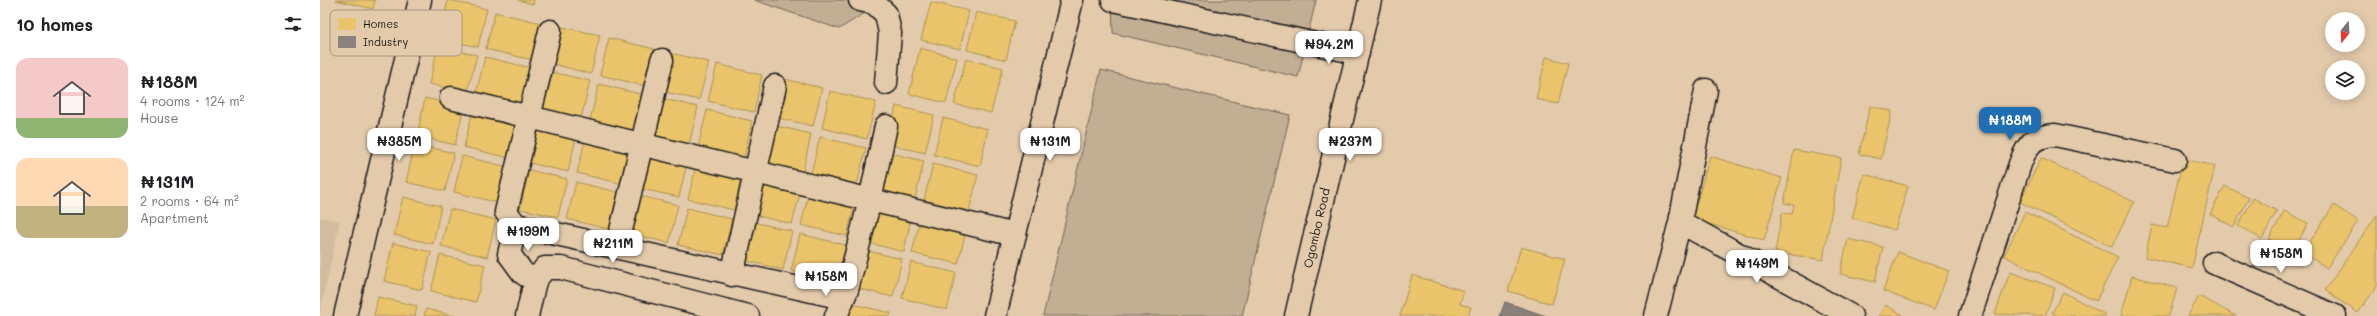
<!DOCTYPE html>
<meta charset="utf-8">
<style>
:root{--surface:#fff;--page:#f2f2f2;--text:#202124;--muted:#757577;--accent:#1f6fb2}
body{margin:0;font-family:Mali,sans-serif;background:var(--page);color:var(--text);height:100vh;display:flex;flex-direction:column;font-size:15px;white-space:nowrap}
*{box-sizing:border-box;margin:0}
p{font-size:13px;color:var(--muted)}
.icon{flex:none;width:22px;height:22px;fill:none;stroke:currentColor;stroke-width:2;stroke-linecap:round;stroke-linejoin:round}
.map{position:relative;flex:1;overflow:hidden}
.panel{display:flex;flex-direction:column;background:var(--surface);width:320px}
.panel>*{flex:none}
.needle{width:26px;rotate:198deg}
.controls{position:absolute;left:2005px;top:12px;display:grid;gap:8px}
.controls a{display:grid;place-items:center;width:40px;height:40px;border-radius:50%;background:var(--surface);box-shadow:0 2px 10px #0003;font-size:20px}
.price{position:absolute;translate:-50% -34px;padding:0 9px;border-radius:8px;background:#fff;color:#222;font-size:13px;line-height:26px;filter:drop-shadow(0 1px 2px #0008)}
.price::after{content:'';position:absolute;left:50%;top:24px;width:12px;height:9px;margin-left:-6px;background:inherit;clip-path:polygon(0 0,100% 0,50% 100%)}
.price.active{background:var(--accent);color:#fff}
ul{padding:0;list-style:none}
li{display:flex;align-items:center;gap:12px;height:100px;padding:0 16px}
li span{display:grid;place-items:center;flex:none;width:112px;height:80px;border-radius:12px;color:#555}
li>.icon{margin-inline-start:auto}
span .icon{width:48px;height:48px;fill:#fffc;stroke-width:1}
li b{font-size:17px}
h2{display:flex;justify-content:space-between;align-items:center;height:48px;padding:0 16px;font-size:17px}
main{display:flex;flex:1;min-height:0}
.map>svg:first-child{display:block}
.built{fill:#d2bb9f}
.grass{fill:#c2ae93;stroke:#6f6558}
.homes{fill:#e9c46a;stroke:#ac9253}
.industry{fill:#8a817c;stroke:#69635f}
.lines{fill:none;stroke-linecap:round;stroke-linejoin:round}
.minor-casing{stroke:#1c1c1c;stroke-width:25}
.major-casing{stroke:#1c1c1c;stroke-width:25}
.minor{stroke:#e3caab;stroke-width:22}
.major{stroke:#e3caab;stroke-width:22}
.labels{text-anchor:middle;stroke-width:4;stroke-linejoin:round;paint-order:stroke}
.street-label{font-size:12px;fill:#1c1c1c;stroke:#e3caab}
.key{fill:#e3caab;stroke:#a79680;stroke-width:1}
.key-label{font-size:11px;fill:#1c1c1c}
</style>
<main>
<section class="panel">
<h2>10 homes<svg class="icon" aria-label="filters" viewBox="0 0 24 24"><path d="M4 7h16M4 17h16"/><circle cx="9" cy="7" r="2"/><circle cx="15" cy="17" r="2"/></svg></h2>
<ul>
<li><span style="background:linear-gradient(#f6c9c9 75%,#8fb573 0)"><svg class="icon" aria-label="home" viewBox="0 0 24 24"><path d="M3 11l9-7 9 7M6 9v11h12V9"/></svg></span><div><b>₦188M</b><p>4 rooms · 124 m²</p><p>House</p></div></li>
<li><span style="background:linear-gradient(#ffd9b3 60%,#c2b280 0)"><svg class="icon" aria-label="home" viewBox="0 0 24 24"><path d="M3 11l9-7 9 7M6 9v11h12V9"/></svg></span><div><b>₦131M</b><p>2 rooms · 64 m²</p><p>Apartment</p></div></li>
</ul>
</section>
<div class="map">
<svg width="2057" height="316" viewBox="0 0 2057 316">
<rect width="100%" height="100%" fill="#e3caab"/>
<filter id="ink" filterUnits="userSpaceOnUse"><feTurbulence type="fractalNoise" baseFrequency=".025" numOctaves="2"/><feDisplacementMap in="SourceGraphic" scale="8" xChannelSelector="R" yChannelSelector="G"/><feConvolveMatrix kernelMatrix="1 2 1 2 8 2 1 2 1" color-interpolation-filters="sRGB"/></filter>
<g filter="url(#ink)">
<!-- built -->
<path class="built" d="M0 217 20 221 0 313Z"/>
<!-- grass -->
<path class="grass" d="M434 0H566L519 29Z
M792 0H996L978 77 793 33Z
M781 70 970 115 922 316H723Z"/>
<!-- homes -->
<path class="homes" d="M16 0H55L53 9Z
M128 0 167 9 158 47 119 38Z
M198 0H214L213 4Z
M611 2 649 11 640 49 601 40Z
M175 12 221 23 212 60 166 49Z
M656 12 695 21 686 60 647 50Z
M242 27 280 35 271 74 233 64Z
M289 38 334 49 325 86 280 75Z
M118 46 157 55 147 93 109 84Z
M600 48 637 58 626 103 589 94Z
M350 53 389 62 379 100 341 91Z
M165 57 211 68 202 105 156 94Z
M1226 57 1248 63 1238 104 1216 99Z
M646 59 683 68 671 113 634 104Z
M397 64 442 75 434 112 388 101Z
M232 72 270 81 261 119 222 110Z
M464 79 502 88 493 126 454 117Z
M279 84 324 95 315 132 270 120Z
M510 91 556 102 547 139 502 128Z
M105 98 144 107 135 145 97 136Z
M340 98 378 107 369 145 331 136Z
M576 106 614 115 605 153 567 144Z
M1550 106 1572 111 1561 159 1539 154Z
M153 110 198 121 189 158 144 147Z
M387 110 432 121 424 158 378 147Z
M623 118 668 129 660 166 614 155Z
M219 125 257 134 248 172 210 163Z
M453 125 491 134 483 172 444 163Z
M266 136 311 148 303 184 257 173Z
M500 137 546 148 537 184 491 173Z
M95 144 134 153 125 191 86 182Z
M330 150 368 159 359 197 321 189Z
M1474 150 1521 158 1503 260 1455 252 1462 213 1472 214 1474 205 1464 203Z
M566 152 604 161 595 199 557 190Z
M142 156 188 167 179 203 134 192Z
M1390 156 1462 178 1444 240 1372 219Z
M1721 158 1814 202 1792 247 1700 202Z
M1863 159 1895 166 1872 268 1825 257 1832 225 1847 228Z
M377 162 422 173 414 210 368 199Z
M613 164 658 175 649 211 604 200Z
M209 170 247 179 238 217 200 209Z
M1544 174 1588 186 1575 230 1532 218Z
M443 176 482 186 472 224 434 215Z
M256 182 301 193 292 230 247 219Z
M1905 186 1929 198 1914 227 1890 214Z
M490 188 536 199 527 236 481 225Z
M320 196 358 205 349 243 311 234Z
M83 197 121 206 113 244 74 235Z
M1933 198 1957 211 1942 239 1918 226Z
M554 204 592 213 584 252 545 242Z
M2014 205 2038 221 2007 268 1983 252Z
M367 208 412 219 403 255 358 245Z
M130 209 176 220 167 257 121 246Z
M1964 211 1988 223 1973 252 1949 239Z
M1705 212 1798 257 1776 301 1684 256Z
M2057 215V286L2038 313 2005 290Z
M601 216 647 227 638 264 592 253Z
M433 222 472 231 463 270 424 260Z
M480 234 526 245 517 282 471 271Z
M1528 239 1563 247 1555 282 1520 274Z
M73 243 111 252 102 290 64 281Z
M1201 247 1245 259 1232 304 1188 291Z
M544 250 582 259 573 297 535 288Z
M1578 252 1629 271 1614 310 1563 291Z
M120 255 165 265 156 302 111 291Z
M591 262 636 273 627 310 582 298Z
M1690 272 1735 288 1725 316 1675 314Z
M1092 275 1144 291 1140 304 1151 307 1148 316H1080Z
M1812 276 1857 288 1849 316H1801Z
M1743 292 1786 315 1785 316H1738L1732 313Z
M1879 296 1916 316H1868Z
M58 297 97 306 95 316H54Z
M532 304 571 313 570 316H529Z
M1565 305 1583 315V316H1559Z
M106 309 134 316H104Z"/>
<!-- industry -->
<path class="industry" d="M1185 302 1226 316H1180Z"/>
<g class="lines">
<!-- minor casing -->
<g class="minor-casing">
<path id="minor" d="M540 0 554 3 566 14 570 33 566 83
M793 0 1038 53
M230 31 186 212 196 225 514 296 527 290 550 200 566 126
M131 98 695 235
M1360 222 1531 316
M196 225 189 254 203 273 215 281
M297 247 342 60
M1894 263 2015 316
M412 275 455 86
M25 316 100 0
M207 316 215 281 225 268H241L428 316
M516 316 527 290
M675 316 752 0
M1336 316 1360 222 1386 90
M1650 316 1700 164C1707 145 1713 136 1735 135L1855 160"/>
</g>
<!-- major casing -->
<g class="major-casing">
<path id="major" d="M976 316 1050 0"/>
</g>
<!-- minor -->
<use href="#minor" class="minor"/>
<!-- major -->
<use href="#major" class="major"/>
</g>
</g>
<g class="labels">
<!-- street labels -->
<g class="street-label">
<text transform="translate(997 228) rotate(-77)" y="4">Ogombo Road</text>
</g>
</g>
<!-- legend -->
<rect x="10" y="10" width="132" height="46" rx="6" class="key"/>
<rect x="18" y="18" width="18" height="12" fill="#e9c46a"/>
<rect x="18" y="36" width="18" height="12" fill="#8a817c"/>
<g class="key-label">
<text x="43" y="28">Homes</text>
<text x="43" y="46">Industry</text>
</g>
</svg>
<div class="controls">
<a><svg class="needle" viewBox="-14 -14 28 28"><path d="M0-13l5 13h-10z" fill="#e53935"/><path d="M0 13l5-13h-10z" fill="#757577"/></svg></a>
<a><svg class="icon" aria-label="layers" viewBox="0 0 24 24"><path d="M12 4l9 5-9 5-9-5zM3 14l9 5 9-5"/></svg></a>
</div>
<b class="price" style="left:1009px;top:65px">₦94.2M</b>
<b class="price active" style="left:1690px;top:141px">₦188M</b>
<b class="price" style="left:79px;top:162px">₦385M</b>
<b class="price" style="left:730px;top:162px">₦131M</b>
<b class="price" style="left:1030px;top:162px">₦237M</b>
<b class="price" style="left:208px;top:252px">₦199M</b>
<b class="price" style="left:293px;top:264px">₦211M</b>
<b class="price" style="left:1961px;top:274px">₦158M</b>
<b class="price" style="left:1437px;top:284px">₦149M</b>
<b class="price" style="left:506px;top:297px">₦158M</b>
</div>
</main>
